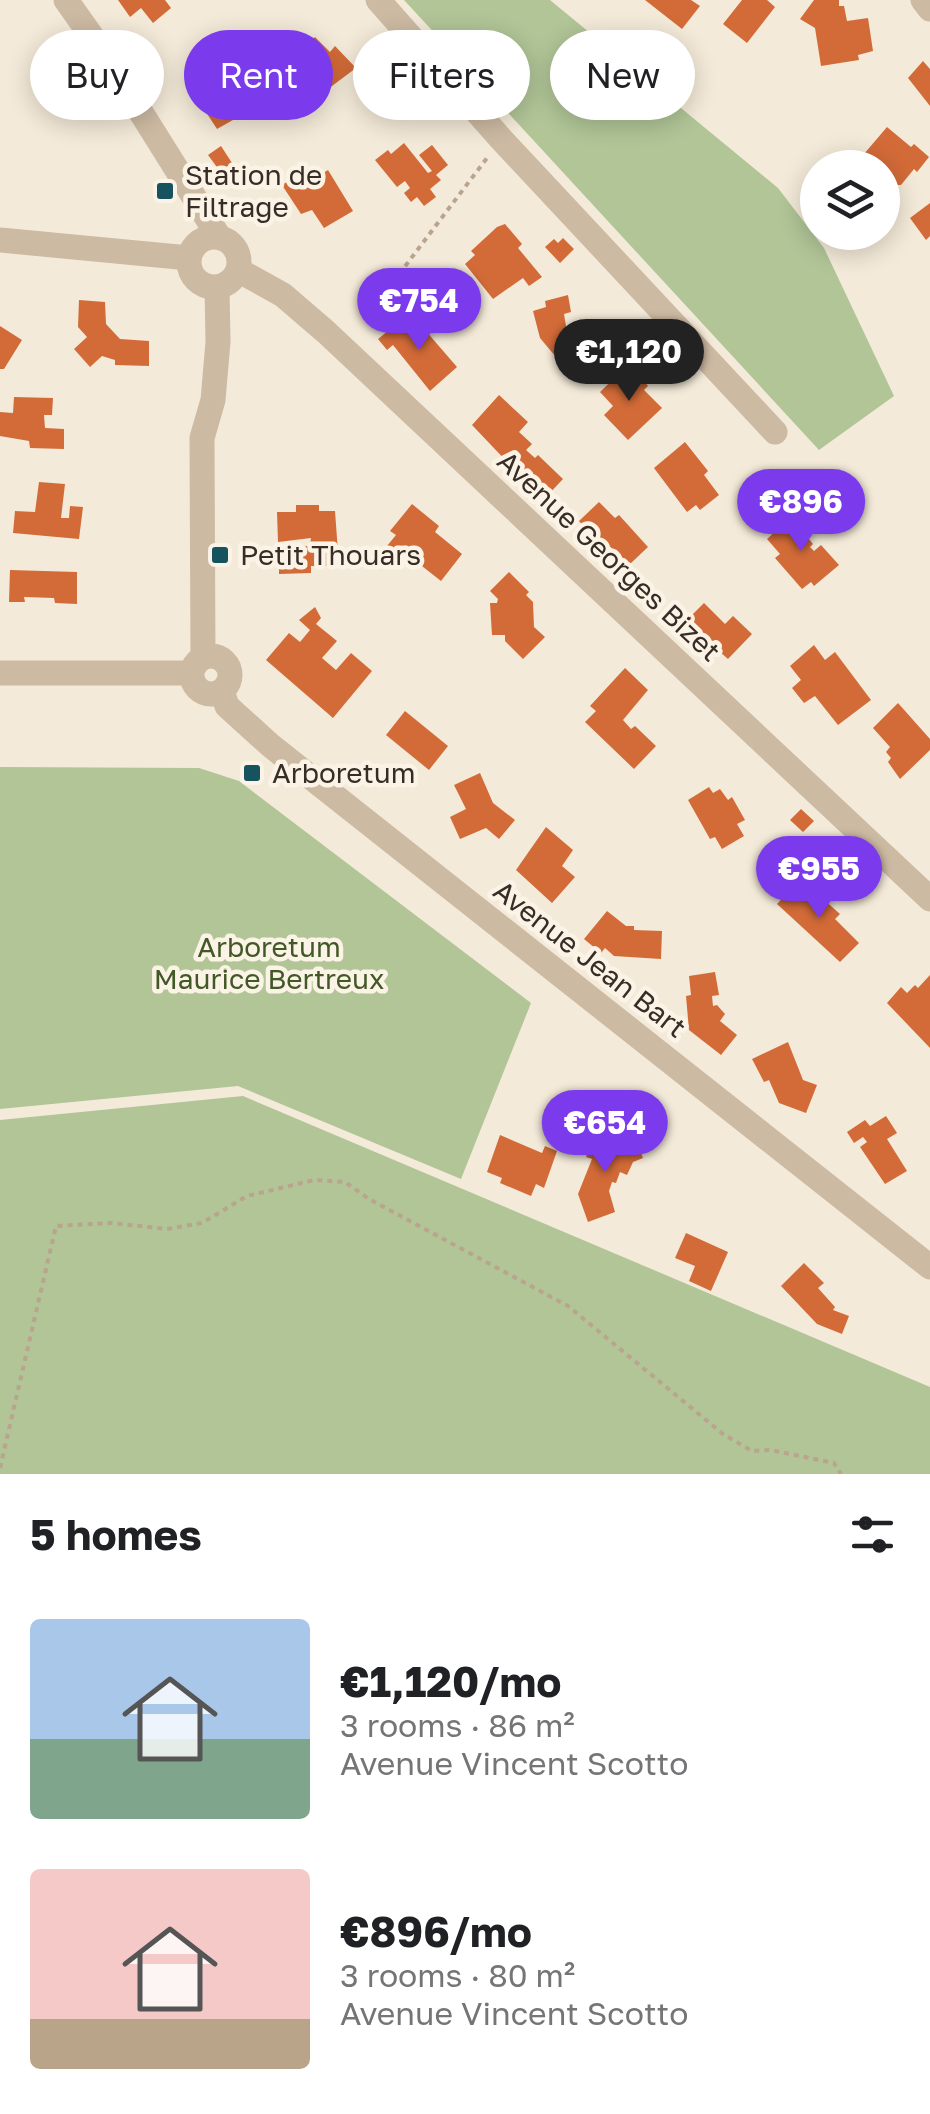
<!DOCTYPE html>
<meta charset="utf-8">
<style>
:root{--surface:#fff;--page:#f2f2f2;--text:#202124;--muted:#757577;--accent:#7c3aed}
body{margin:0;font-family:"Golos Text",sans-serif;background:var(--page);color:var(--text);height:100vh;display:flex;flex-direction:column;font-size:38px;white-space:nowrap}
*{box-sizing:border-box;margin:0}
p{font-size:32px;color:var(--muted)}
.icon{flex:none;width:55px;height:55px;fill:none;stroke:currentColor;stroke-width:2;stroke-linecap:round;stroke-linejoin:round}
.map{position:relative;height:1474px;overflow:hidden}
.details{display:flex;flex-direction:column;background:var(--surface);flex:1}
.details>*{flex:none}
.hud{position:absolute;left:30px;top:30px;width:870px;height:90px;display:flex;gap:20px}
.tools{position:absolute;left:800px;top:150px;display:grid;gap:20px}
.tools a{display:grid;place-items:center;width:100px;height:100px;border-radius:50%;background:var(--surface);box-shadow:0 5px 25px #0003;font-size:50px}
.price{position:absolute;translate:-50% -85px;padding:0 22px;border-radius:35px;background:var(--accent);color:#fff;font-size:32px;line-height:65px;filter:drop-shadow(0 2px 5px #0008)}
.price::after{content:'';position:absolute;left:50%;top:60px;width:30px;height:22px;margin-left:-15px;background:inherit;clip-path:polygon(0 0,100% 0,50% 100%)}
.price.on{background:#222;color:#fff}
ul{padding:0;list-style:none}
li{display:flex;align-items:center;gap:30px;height:250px;padding:0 30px}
li span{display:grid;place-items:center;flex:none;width:280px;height:200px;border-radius:10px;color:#555}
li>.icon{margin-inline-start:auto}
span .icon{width:120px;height:120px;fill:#fffc;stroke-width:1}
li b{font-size:42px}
h2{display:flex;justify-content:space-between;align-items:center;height:120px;padding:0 30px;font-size:42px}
.pill{padding:0 35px;border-radius:45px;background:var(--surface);box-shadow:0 5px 25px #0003;font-size:35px;line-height:90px}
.pill.on{background:var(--accent);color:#fff}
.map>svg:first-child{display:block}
.green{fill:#b1c597}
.building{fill:#d36b38}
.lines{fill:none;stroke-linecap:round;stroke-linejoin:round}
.path{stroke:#b9a48d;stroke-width:4;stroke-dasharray:5 5;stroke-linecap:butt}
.street{stroke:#cdbaa3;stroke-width:25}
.poi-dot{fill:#17535e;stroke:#fbf3e6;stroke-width:4}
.labels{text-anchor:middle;stroke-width:9;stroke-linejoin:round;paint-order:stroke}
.poi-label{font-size:28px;fill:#382d26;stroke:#fbf3e6;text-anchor:start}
.street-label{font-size:28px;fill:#382d26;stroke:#fbf3e6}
.park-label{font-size:28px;fill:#425927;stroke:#fbf3e6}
</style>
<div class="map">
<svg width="930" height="1474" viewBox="0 0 930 1474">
<rect width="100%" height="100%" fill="#f4ead9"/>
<!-- green -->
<path class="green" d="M404 0H550L778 188 824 248 894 396 819 450Z
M0 767 199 768 239 781 531 1003 461 1179 238 1086 0 1109Z
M243 1096 930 1387V1474H0V1120Z"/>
<!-- building -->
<path class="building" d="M118 0H165L171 8 153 23 141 8 130 17Z
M645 0H691L700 6 682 29Z
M742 0H767L775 7 747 43 723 24Z
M814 0H839V6H844L847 21 868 18 873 51 858 55 859 60 821 66 815 28 800 19Z
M302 36 309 43 315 37 330 52 335 46 356 68 328 89 313 92 285 58 293 51 290 48Z
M394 49 407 64 391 77 379 62Z
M213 59 245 72 227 110 233 120 217 129 202 106 206 99 192 92 199 77 203 79Z
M923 61 930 69V106L908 78Z
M887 127 911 147 914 144 929 157 917 172 914 169 901 185H897L890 197 885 193 882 196V168H852Z
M404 143 428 173 432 171 419 155 432 145 448 165 436 175 441 180 430 189 436 197 424 206 417 197 411 202 404 193 410 188 405 181 397 187 375 160 388 150 391 154Z
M221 146 234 166 222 174 208 155Z
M306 170 312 180 328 170 353 211 324 228 312 210 301 214 282 185Z
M930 203V236L926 240 910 218Z
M505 224 522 244 518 248 542 277 529 286 523 278 493 299 465 264 475 255 471 251 497 227Z
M563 238 574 249 560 263 545 247 554 239 558 243Z
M568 295 571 312 564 314 566 326 573 331 570 341 582 355 566 369 540 338 533 311 546 307 545 301Z
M79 300 105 302 106 324 120 339 149 341V366L115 365V360L102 356 90 367 74 349 87 337 78 327Z
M404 318 412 328 419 323 457 367 430 391 393 345 387 350 378 339Z
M0 326 22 340 4 369H0Z
M624 369 634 379 639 375 648 386 644 390 662 408 628 440 604 415 613 406 600 392Z
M499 395 528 422 519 432 532 444 526 450 535 458 538 455 563 479 547 496 513 464 511 466 472 425Z
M14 397 53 398 52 415H44L45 428 64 429V449L30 448 29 441 0 436V412L13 413Z
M685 442 708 471 704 475 719 495 700 510 696 505 687 512 654 468Z
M39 482 65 484 61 518H69L70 506 83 507 79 539 13 533 15 511 35 512Z
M599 502 615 518 619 515 648 547 630 564 599 537 595 540 579 521Z
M412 504 439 526 435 532 462 554 441 581 413 559 417 553 411 549 398 565 382 552 396 535 390 531Z
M296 505H319V511H335L339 566H311V573L279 574V547L310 546 311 538 278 542 277 512H296Z
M794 514 808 529 804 533 813 544 810 547 814 551 821 545 839 565 814 586 811 582 802 589 775 558 780 554 767 539Z
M10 570 77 572V604L55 603 54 598 24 597 25 602H9Z
M509 572 529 592 526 595 533 602 534 627 545 637 523 659 505 641V635H492L490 603H497L498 599 490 591Z
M704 603 725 624 733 616 752 634 728 659 720 652 716 656 683 624Z
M315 607 321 618 316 624 337 641 322 658 336 670 351 653 372 671 333 718 266 660 289 633 300 642 310 630 299 620Z
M814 645 825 660 835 652 871 700 838 725 815 696 804 703 792 688 801 680 790 666Z
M625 668 648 690 623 720 631 729 635 726 656 746 634 769 585 722 596 711 590 706Z
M898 703 930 739V750L900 779 888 762 891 758 886 752 890 747 873 728Z
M405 711 448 746 429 770 386 735Z
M480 773 493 803 515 820 499 839 486 828 460 839 450 817 466 809 454 785Z
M709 787 713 793 720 789 728 800 732 797 745 820 737 824 744 836 722 849 715 837 710 839 688 800Z
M801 809 814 821 803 832 790 820Z
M546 827 573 850 562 866 575 877 552 903 516 870Z
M797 883 809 895 813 890 840 914 835 919 859 943 840 962 777 904Z
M607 911 626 926H634V930L662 931 661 959 614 956 605 948 601 953 584 939Z
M715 972 719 995 712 996 713 1006 717 1005 725 1014 720 1021 737 1035 721 1055 689 1030 686 996 691 995 689 976Z
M930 975V1048L887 1003 901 987 907 993 915 985 918 988Z
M788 1042 803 1080 817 1085 806 1113 779 1103 769 1080 764 1082 752 1059Z
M886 1116 897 1133 887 1139 907 1171 885 1184 860 1147 867 1142 863 1137 854 1143 847 1132 865 1120 870 1126Z
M500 1135 542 1153 545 1146 557 1151 544 1188 536 1184 531 1196 500 1183 502 1178 487 1172Z
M594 1136 611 1144 625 1138 629 1143 636 1141 643 1158 633 1162 627 1175 620 1172 616 1183 612 1182 609 1191 615 1212 588 1222 578 1194 592 1159 586 1157Z
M686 1233 728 1252 711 1291 689 1281 695 1266 675 1258Z
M804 1263 824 1283 818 1288 835 1307 833 1310 849 1316 842 1334 817 1324 781 1286Z"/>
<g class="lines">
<!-- path -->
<path class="path" d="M375 306 487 158
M0 1468 56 1226 112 1223 167 1229 202 1223 247 1196 314 1180 345 1182 369 1199 568 1306 723 1434 752 1451 771 1450 834 1463 841 1474"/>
<!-- street -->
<path class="street" d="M66 0 107 58 219 237
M378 0 501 139 775 432
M923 0 930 9
M189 262a25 25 0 1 1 50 0a25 25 0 1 1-50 0Z
M0 240 189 258
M238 270 283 295 326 332 930 899
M192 675a19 19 0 1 1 38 0a19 19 0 1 1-38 0Z
M203 657 202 438 213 400 218 342 217 287
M0 673H192
M222 691 227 706 270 745 930 1267"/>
</g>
<!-- markers -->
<g class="poi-dot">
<rect x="155" y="181" width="20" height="20" rx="5"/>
<rect x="210" y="545" width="20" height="20" rx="5"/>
<rect x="242" y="763" width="20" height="20" rx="5"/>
</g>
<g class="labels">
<!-- poi labels -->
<g class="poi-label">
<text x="185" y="185">Station de<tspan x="185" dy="32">Filtrage</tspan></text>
<text x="240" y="565">Petit Thouars</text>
<text x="272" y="783">Arboretum</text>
</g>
<!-- street labels -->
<g class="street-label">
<text transform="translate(609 556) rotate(43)" y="10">Avenue Georges Bizet</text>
<text transform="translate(590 959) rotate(38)" y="10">Avenue Jean Bart</text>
</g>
<!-- park labels -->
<g class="park-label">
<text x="269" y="957">Arboretum<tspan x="269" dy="32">Maurice Bertreux</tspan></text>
</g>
</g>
</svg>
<div class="tools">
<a><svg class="icon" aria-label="layers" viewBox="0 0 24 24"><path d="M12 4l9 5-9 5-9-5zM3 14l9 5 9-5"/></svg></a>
</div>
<b class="price" style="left:419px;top:353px">€754</b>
<b class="price on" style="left:629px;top:404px">€1,120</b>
<b class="price" style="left:801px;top:554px">€896</b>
<b class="price" style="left:819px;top:921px">€955</b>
<b class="price" style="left:605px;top:1175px">€654</b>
<div class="hud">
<a class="pill">Buy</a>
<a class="pill on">Rent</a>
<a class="pill">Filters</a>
<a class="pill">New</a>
</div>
</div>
<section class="details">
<h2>5 homes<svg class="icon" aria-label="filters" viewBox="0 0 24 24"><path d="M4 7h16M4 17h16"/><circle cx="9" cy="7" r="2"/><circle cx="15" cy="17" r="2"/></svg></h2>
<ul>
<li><span style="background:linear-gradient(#a9c7e8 60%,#7fa58c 0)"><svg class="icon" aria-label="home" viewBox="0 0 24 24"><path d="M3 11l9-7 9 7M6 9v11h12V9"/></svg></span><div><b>€1,120/mo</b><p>3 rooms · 86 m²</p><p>Avenue Vincent Scotto</p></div></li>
<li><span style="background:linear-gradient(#f6c9c9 75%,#b9a48a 0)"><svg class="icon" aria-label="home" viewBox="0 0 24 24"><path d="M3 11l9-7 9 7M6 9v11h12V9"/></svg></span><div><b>€896/mo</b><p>3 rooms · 80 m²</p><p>Avenue Vincent Scotto</p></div></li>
</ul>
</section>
